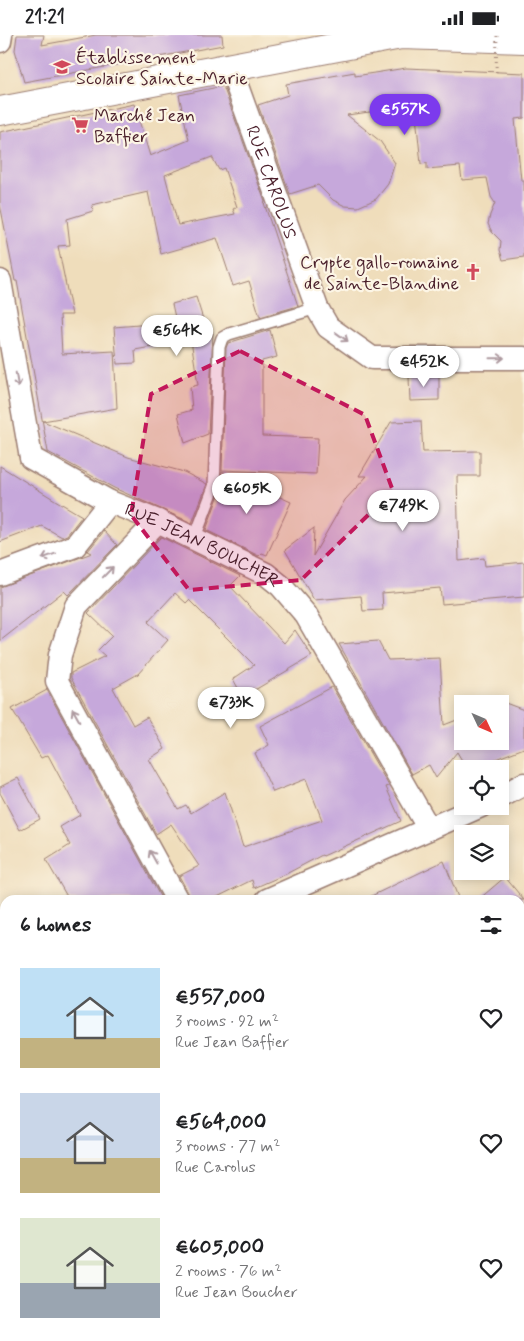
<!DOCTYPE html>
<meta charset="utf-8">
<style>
:root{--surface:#fff;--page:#f2f2f2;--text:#202124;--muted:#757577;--accent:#7c3aed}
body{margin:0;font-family:Mynerve,sans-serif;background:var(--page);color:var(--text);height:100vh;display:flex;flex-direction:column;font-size:19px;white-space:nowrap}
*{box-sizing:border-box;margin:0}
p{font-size:16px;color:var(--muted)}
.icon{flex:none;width:28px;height:28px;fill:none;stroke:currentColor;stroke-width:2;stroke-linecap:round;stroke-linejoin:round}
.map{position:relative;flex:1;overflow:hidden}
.panel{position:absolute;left:0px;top:860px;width:525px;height:446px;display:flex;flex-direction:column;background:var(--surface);border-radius:15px 15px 0 0;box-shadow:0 2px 12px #0003}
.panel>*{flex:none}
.needle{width:32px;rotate:134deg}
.buttons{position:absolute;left:454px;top:660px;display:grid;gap:10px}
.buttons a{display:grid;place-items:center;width:55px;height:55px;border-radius:0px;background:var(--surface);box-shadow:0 2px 12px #0003;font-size:25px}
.price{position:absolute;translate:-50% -42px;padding:0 11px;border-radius:18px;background:#fff;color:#222;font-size:16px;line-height:32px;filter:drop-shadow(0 1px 2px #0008)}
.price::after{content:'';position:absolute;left:50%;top:30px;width:15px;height:11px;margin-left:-8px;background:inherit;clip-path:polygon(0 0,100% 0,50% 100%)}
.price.on{background:var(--accent);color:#fff}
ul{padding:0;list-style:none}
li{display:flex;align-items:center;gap:15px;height:125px;padding:0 20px}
li span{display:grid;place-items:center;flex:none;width:140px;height:100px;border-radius:0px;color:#555}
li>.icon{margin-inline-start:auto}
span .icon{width:60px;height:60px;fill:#fffc;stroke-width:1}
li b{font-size:21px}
h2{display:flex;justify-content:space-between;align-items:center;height:60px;padding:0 20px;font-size:21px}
.status{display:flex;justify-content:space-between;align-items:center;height:35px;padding:0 25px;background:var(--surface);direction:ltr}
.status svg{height:14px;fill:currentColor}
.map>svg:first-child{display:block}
.green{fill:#aacb73;stroke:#7a754f}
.building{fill:#c6a8db;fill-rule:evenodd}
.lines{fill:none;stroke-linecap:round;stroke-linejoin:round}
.service-casing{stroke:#9c7e73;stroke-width:14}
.minor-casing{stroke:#9c7e73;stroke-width:25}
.secondary-casing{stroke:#9c7e73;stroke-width:30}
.path{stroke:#9c7e73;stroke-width:3;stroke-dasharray:1 4;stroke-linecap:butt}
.service{stroke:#fff;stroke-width:11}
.minor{stroke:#fff;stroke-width:22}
.secondary{stroke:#fff;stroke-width:28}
.path-bridge{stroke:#9c7e73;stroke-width:3;stroke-dasharray:1 4;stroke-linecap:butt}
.oneway{stroke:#ae9aa0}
.marked{fill:#c2185b;fill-opacity:0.2;stroke:#c2185b;stroke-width:4;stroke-dasharray:10 6;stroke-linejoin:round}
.labels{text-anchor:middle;stroke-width:4.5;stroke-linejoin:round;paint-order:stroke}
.poi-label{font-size:18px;fill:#4a1f2b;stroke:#fcf5e5;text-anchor:start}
.street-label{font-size:18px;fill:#4a1f2b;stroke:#fcf5e5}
</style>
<div class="status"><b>21:21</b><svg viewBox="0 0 49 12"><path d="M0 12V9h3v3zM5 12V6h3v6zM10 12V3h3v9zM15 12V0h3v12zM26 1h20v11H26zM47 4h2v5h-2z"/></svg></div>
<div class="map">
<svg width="524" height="1306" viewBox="0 0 524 1306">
<rect width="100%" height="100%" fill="#fcf5e5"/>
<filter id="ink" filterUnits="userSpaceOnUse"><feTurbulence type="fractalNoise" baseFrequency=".02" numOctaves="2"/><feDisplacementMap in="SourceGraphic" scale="10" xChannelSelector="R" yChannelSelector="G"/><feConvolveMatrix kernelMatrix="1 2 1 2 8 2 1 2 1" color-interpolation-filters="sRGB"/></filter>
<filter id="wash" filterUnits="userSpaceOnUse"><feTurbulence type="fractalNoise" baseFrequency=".0096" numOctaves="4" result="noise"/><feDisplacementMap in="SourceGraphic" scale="20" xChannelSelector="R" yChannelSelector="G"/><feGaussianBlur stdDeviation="1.12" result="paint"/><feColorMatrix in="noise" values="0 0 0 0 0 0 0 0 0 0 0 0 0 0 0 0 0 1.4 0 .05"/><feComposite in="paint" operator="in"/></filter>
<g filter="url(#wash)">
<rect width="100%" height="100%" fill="#efddbb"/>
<!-- green -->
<path class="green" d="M524 940V1306H19L25 1301H520V943Z"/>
<g id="blocks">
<!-- building -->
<path class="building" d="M17 0H44L42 10 96 0H222L223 10 24 47 15 15Z
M406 33 524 38V83L515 84 521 145H524V222L503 225 500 215 501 206 492 197 488 189 490 180 495 168 491 162 487 143 462 145 460 131 427 134V128L421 129 415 71 347 80 380 106 395 128 388 149 376 164 358 172 345 171 333 165 318 150 290 159 258 70 288 60 286 49 355 37V41Z
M223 51 265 167 264 168 298 271 260 282 249 246 233 251 217 203 161 219 148 157 92 170 93 176 67 184 70 210 58 211 72 280H60L62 319 114 316 117 373 43 386 128 422 184 437 207 449 192 488 114 453 48 417 17 246H15L0 169V97L134 69 150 121 189 105 179 60ZM212 122 219 135 224 133 237 172 233 174 235 179 178 190 165 140Z
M196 262 208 300 213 298 208 399 185 408 178 379 192 375 190 352 198 350 191 305 195 304 135 315 136 328 117 329 114 292 176 287 172 269Z
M270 295 277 322 262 326V401L318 403 316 439 222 435 226 313 228 308Z
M439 341V365L410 366 409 342Z
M421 386 423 417 480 416V441H457L459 526 484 523 485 531 524 527V562L442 569 440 553 382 558 383 575 363 576 361 561 314 565 285 515 314 493 313 521 345 465 367 441H359L391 387Z
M0 431 55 465 82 481 67 500 62 502 42 491 0 507Z
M222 436 291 467 267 520 262 518 259 521 206 495 221 454Z
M104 496 117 510 68 560 64 556 0 606V552L92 518 88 516Z
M161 502 240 541 230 551 284 608 295 595 312 621 243 662 233 644 254 630 189 565 186 568 175 558 148 587 168 605 138 639 113 653 133 690 147 682 165 714 149 724 178 774 186 770 191 778 225 757 243 812 322 785 306 744 273 757 255 718 269 710 260 691 332 652 389 751 386 752 401 786 323 821 322 820 286 839 254 853 252 845 211 865H190L189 859 179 841 199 831 171 789 156 799 71 643V638L105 621 98 615 112 601 88 578Z
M378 606 388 625 440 623 444 690 462 683V706H500V666L524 675V713L470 734H467L457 717 436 743 429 730 412 739 339 609Z
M46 653 162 865H69L46 825 70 810 60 792 80 780 48 720 41 723 12 674 47 655Z
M18 743 40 784 20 795 0 758V752Z
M444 826 459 865H363Z
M505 842 524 865H478Z"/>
</g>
</g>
<g filter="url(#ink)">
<use href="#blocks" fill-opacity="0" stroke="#9c7e73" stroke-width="1"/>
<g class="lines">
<!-- service casing -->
<g class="service-casing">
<path id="service" d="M194 505 214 452 219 312 222 303 229 299 317 273"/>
</g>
<!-- minor casing -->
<g class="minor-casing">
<g id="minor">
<path d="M0 6 1 0"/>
<path id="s1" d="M232 33 237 51 317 273 328 292 372 323H524"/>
<path id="s2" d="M0 246 31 423 110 467 158 486 266 539 281 551 306 580 429 794"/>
<path d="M158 486 76 571 60 620 57 646 177 865"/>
<path d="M0 539 75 511 110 467"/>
<path d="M500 762 524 749"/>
<path d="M267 865 481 771"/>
<path d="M0 1016 5 1013"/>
</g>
</g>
<!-- secondary casing -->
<g class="secondary-casing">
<path id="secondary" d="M0 76 401 0 524 4"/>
</g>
<!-- path -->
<path class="path" d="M520 974 524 971"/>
<!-- service -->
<use href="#service" class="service"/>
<!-- minor -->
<use href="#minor" class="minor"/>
<!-- secondary -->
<use href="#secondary" class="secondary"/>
<!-- path-bridge -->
<path class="path-bridge" d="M496 37 497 0"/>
</g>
<!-- one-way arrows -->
<defs><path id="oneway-shaft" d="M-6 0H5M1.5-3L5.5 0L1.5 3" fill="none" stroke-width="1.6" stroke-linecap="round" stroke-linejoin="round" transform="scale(1.25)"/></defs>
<g class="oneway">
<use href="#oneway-shaft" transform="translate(342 302) rotate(36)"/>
<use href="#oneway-shaft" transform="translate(497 323) rotate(-1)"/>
<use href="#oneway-shaft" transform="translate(17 345) rotate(80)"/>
<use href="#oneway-shaft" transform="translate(49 521) rotate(160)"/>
<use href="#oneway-shaft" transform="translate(108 537) rotate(-46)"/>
<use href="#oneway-shaft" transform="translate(76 680) rotate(-119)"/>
<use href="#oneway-shaft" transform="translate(153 822) rotate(-119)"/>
</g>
</g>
<!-- marked area -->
<path class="marked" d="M240 316 365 380 393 456 301 545 189 555 131 480 151 359Z"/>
<!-- icons -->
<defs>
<g id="school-bare" transform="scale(1.35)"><path d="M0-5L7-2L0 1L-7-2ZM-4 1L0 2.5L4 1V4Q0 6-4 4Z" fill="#d1495b" stroke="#fcf5e5" stroke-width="2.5" paint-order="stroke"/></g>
<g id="supermarket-bare" transform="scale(1.35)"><path d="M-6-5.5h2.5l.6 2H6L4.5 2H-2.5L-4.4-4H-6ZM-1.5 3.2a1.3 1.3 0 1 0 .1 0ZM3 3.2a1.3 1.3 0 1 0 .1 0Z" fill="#d1495b" stroke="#fcf5e5" stroke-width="2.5" paint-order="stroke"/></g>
<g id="church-bare" transform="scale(1.35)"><path d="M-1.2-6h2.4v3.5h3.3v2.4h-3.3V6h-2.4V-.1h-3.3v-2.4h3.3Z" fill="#d1495b" stroke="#fcf5e5" stroke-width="2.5" paint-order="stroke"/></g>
</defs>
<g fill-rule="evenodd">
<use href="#school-bare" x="62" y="32"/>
<use href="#supermarket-bare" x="80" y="90"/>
<use href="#church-bare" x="473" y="237"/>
</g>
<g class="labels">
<!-- poi labels -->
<g class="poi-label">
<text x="76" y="28">Établissement<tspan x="76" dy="21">Scolaire Sainte-Marie</tspan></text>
<text x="94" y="86">Marché Jean<tspan x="94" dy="21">Baffier</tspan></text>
<text x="459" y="233" text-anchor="end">Crypte gallo-romaine<tspan x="459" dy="21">de Sainte-Blandine</tspan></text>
</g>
<!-- street labels -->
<g class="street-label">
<text dy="6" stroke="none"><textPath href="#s1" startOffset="121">RUE CAROLUS</textPath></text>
<text dy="6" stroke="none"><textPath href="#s2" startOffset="372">RUE JEAN BOUCHER</textPath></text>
</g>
</g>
</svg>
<div class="buttons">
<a><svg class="needle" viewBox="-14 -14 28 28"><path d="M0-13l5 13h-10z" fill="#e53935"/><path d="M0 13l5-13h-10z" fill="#757577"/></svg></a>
<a><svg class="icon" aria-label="locate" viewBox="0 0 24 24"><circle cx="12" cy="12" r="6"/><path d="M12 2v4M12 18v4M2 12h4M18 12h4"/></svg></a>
<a><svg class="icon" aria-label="layers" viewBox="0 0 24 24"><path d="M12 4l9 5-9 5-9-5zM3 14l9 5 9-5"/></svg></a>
</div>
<b class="price on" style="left:405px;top:101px">€557K</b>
<b class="price" style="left:177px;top:322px">€564K</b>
<b class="price" style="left:424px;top:353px">€452K</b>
<b class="price" style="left:247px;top:480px">€605K</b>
<b class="price" style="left:403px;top:497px">€749K</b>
<b class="price" style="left:231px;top:694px">€733K</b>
<section class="panel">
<h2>6 homes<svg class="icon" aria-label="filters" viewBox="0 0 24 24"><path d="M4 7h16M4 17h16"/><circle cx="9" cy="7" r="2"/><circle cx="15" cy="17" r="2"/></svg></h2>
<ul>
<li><span style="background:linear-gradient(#bfe0f5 70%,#c2b280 0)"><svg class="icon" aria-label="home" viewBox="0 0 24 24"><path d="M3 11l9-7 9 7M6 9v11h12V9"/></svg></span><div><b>€557,000</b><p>3 rooms · 92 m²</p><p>Rue Jean Baffier</p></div><svg class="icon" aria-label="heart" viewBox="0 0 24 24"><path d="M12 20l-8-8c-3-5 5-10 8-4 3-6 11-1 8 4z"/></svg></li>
<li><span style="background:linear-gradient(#c9d6e8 65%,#c2b280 0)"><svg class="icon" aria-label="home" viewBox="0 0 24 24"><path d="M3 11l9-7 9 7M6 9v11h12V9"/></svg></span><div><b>€564,000</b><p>3 rooms · 77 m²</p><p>Rue Carolus</p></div><svg class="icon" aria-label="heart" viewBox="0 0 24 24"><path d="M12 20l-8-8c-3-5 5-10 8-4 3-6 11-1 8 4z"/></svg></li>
<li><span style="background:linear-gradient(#dfe7d0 65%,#9aa5b1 0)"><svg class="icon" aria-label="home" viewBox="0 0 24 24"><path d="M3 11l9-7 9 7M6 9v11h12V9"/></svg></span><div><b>€605,000</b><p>2 rooms · 76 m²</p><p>Rue Jean Boucher</p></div><svg class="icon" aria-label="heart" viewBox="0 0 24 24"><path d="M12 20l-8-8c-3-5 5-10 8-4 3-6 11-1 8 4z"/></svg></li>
</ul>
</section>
</div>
